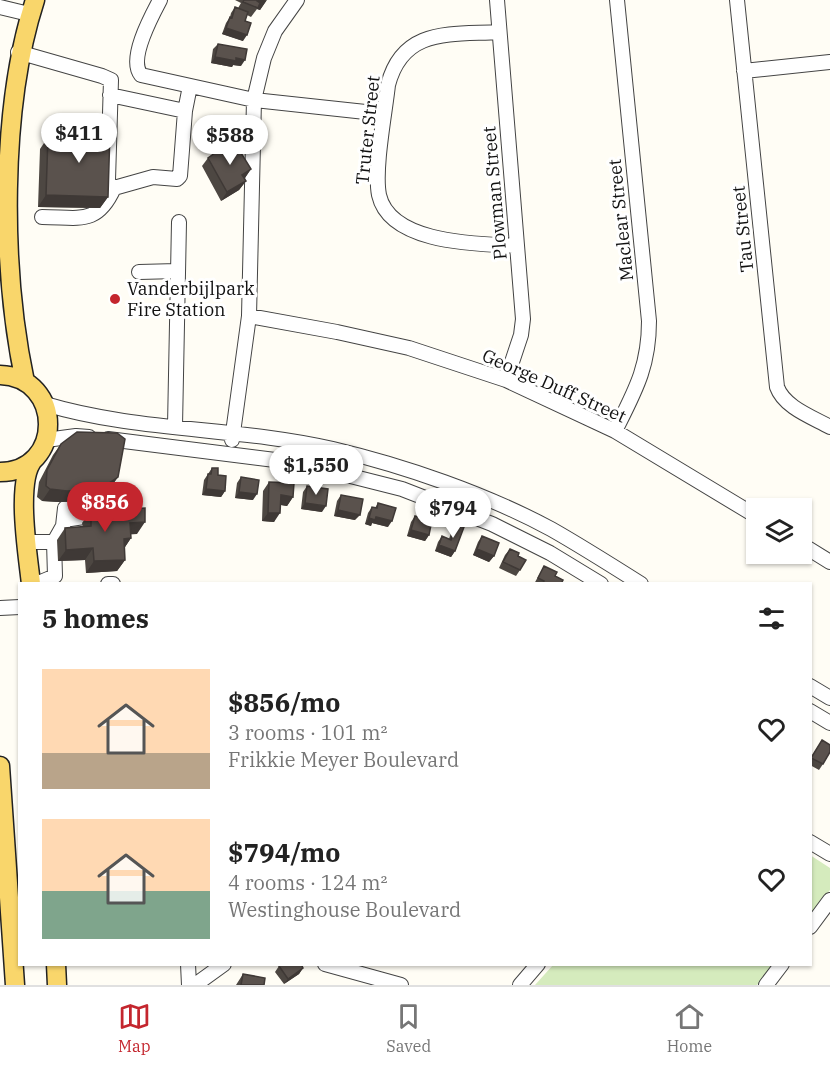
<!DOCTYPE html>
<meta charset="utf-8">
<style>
:root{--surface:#fff;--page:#f2f2f2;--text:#222;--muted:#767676;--line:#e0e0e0;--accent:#c4262e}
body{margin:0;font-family:"IBM Plex Serif",serif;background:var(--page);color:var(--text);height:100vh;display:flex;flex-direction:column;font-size:22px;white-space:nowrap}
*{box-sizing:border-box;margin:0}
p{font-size:20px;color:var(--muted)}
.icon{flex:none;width:33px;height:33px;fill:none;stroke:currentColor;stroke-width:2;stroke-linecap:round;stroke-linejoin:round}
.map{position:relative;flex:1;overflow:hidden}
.sheet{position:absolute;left:18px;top:582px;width:794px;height:384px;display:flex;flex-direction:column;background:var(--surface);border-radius:0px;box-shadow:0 2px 4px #0004}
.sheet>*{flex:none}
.buttons{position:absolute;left:746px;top:498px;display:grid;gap:12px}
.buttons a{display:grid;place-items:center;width:66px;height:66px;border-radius:0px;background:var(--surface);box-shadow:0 2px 4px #0004;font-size:30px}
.price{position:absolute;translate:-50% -51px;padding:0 14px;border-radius:21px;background:#fff;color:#222;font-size:20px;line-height:39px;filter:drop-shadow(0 2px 3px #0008)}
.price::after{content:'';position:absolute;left:50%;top:36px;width:18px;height:14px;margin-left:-9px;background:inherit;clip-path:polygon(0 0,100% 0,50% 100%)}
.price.current{background:var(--accent);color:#fff}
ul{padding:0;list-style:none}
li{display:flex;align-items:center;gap:18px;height:150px;padding:0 24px}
li span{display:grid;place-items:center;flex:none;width:168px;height:120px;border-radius:0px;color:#555}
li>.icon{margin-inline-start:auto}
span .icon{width:72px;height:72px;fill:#fffc;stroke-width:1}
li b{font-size:26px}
h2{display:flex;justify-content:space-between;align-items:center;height:72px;padding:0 24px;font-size:26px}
.tab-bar{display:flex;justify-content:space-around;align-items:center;height:84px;border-top:2px solid var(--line);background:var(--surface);font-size:16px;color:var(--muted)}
.tab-bar a{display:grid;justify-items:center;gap:3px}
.tab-bar .current{color:var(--accent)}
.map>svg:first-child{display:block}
.green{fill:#d5ebbd}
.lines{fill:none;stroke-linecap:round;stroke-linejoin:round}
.minor-casing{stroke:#444;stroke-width:16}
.major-casing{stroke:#222;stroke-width:21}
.minor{stroke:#fff;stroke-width:14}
.major{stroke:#f9d66b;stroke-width:18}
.wall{fill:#4d4742}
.shaded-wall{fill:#3f3936}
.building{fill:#5a524d;stroke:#3f3936;stroke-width:1.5}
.poi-dot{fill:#c4262e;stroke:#fff;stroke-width:2}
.labels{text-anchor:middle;stroke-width:6;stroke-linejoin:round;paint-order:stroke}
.street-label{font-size:18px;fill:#111;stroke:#fff}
.poi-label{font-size:18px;fill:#111;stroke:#fff;text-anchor:start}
</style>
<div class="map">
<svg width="830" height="985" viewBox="0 0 830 985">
<rect width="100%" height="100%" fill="#fffdf5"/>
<!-- green -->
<path class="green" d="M810 855 830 868V890L810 916Z
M553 965H773L757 985H535Z"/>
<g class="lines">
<!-- minor casing -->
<g class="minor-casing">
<path id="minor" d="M160 0C151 17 128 59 141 75L254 100 384 114
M497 0 523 319 521 335 506 380
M737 0 777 387C784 407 812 417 830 427
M0 7 29 14
M499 32C451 35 403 27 388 85 385 113 374 169 379 195 390 244 478 244 517 246
M18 52 102 76 111 80 108 180 109 184 114 188
M744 71 830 62
M110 95 185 111
M114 188 153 177 177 179 180 176 185 111 190 86
M42 217C79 217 97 226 114 188
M139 272 177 271
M249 316 337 332 409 348 506 380 615 431 756 516
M45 404C138 432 238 427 333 449 405 466 486 494 551 529 581 546 611 565 641 584
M175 426 179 222
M615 431C635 391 649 367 649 321L617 0
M108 439 299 463 402 489 492 524 550 553 601 584
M46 440 76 436 89 437
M232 440 249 316 254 100 264 58 275 31 297 0
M64 520 90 516 99 505
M27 542H54
M801 544 830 562
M36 584 55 576 54 542 63 526 65 508
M108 584H113
M0 608 20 607
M810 686 830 698
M810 711 830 723
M810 842 830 854
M810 927 830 900
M188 964 189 985
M325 964 401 985
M195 985 224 964
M520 985 538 964
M766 985 782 964"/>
</g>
<!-- major casing -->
<g class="major-casing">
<path id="major" d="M0 375C64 377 64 472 0 472
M25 382C1 269 0 108 35 0
M31 584C28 555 15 480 34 459
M0 766 15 985
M56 964 57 985"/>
</g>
<!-- minor -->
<use href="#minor" class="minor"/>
<!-- major -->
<use href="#major" class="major"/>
</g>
<!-- wall -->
<path class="wall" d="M235 0H267L260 10 257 9 251 17 247 15 245 21 243 41 222 34 226 23 230 17 231 13 235 7 238 8 241 3Z
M218 44 241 66 233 65 232 67 211 63 213 49Z
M67 130 108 197 100 208 38 207 40 149 48 137 61 138Z
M208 158 251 169 244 179 246 181 239 190 221 201 202 166Z
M61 444 118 477 110 488 92 501 59 502 42 501 37 497 39 482 53 455Z
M212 468 218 475 225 491 221 497 202 495 204 480Z
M241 477 253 500 235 498 237 483Z
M269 482 293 497 287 506 281 505 274 522 262 521 263 491Z
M307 486 322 512 301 509 303 492Z
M341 495 355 520 334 516 337 501Z
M378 503 388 527 372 523 371 526 365 524 368 513 372 507 375 508Z
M91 511 137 534H131V538L125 547V560L117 571 86 573 85 560 58 561 57 540 65 528 83 527 82 523Z
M415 516 429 535 425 541 407 536 411 522Z
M456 524 455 551 451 557 435 551 438 542 442 536 449 539 452 530Z
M482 536 494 556 489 562 473 555 478 542Z
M510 549 518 556 520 570 516 576 499 568 505 555Z
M544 566 555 576 561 584H534Z
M822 740 823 764 819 770 810 765V759Z
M279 966 303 968 299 974 284 984 275 972Z
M243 974 264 985H236Z"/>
<!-- shaded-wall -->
<path class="shaded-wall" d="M257 0H264L266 1 260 10 257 9Z
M226 28 247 35 243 41 222 34Z
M215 57 236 58 245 60 241 66 233 65 232 67 211 63Z
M251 169 245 178 236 184 242 175Z
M246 181 239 190 221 201 227 192Z
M46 195 108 197 100 208 38 207Z
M118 477 110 488 92 501 59 502 42 501 50 489Z
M206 489 225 491 221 497 202 495Z
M239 492 257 494 253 500 235 498Z
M281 495 293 497 287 506 275 504Z
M305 503 326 506 322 512 301 509Z
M338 510 360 515 355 520 334 516Z
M268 513H280L274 522 262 521Z
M376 517 392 521 388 527 372 523 371 526 365 524 369 518Z
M145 522 137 534 122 535 130 523Z
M411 530 429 535 425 541 407 536Z
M131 538 123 550 124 539Z
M439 545 455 551 451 557 435 551Z
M93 548 85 560 58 561 66 550Z
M477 549 494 556 489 562 473 555Z
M125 560 117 571 86 573 94 561Z
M303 968 299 974 284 984 288 979Z"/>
<!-- building -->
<path class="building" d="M244 0H258L257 1 260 3 258 8 243 2Z
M235 7 248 12 245 21 251 23 247 35 226 28 230 17 232 18Z
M218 44 247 49 245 60 236 58V61L215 57Z
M67 130 110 131 108 197 46 195 48 137 66 138Z
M233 140 251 169 242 175 246 181 227 192 208 158Z
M77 432 117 433 125 439 118 477 100 489 67 491 50 489 46 486 47 470 61 444Z
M212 468H218V475L226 476 225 491 206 489 208 474H211Z
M241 477 259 480 257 494 239 492Z
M269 482 294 483 293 497 281 495 280 513H268Z
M307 486 328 489 326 506 305 503Z
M341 495 363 499 360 515 338 510Z
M378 503 396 508 392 521 376 517 375 520 369 518 372 507 377 508Z
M145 508V522L130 523 131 538 124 539 125 560 94 561 93 548 66 550 65 528 91 526V511Z
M415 516 432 520 429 535 411 530Z
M456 524 464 527 455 551 439 545 442 536 451 540Z
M482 536 499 543 494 556 477 549Z
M510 549 519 553 518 556 526 560 520 570 503 562Z
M544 566 557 572 555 576 563 580 561 584H542L544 581 538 578Z
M822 740 830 745V752L823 764 811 758Z
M281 964H301L303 968 288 979 279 966Z
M243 974 265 978 264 985H241Z"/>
<!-- markers -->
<circle class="poi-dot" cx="115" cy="299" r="6"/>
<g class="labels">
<!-- street labels -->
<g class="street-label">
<text transform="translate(368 130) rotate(-84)" y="6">Truter Street</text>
<text transform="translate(495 193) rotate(-95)" y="6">Plowman Street</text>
<text transform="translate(621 220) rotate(-96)" y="6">Maclear Street</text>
<text transform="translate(743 229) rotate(-96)" y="6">Tau Street</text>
<text transform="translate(554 386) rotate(24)" y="6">George Duff Street</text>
</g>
<!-- poi labels -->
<g class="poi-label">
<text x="127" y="295">Vanderbijlpark<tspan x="127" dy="21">Fire Station</tspan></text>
</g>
</g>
</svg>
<div class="buttons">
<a><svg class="icon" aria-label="layers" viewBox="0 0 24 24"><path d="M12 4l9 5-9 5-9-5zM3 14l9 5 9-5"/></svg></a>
</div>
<b class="price" style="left:79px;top:164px">$411</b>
<b class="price" style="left:230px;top:166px">$588</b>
<b class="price" style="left:316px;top:496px">$1,550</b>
<b class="price current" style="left:105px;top:533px">$856</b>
<b class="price" style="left:453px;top:539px">$794</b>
<section class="sheet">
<h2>5 homes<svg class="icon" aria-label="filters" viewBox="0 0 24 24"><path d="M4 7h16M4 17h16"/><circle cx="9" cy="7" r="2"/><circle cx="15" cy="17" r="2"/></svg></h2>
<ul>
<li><span style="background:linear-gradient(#ffd9b3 70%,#b9a48a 0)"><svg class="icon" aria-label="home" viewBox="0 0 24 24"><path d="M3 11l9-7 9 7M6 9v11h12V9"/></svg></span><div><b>$856/mo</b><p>3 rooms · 101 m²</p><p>Frikkie Meyer Boulevard</p></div><svg class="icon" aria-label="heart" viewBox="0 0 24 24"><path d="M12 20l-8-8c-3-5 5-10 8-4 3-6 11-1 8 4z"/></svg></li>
<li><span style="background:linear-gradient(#ffd9b3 60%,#7fa58c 0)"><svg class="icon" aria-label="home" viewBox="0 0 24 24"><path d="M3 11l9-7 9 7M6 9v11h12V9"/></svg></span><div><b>$794/mo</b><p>4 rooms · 124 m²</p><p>Westinghouse Boulevard</p></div><svg class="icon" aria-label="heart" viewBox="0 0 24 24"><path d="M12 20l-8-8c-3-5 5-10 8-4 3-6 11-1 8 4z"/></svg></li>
</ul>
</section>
</div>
<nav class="tab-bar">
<a class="current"><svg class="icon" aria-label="map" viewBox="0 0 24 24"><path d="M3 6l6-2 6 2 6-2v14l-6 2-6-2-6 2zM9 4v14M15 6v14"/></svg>Map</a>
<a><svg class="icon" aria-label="saved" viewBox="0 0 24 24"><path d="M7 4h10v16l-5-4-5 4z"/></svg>Saved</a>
<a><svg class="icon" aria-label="home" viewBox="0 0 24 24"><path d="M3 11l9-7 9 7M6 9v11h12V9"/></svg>Home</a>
</nav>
